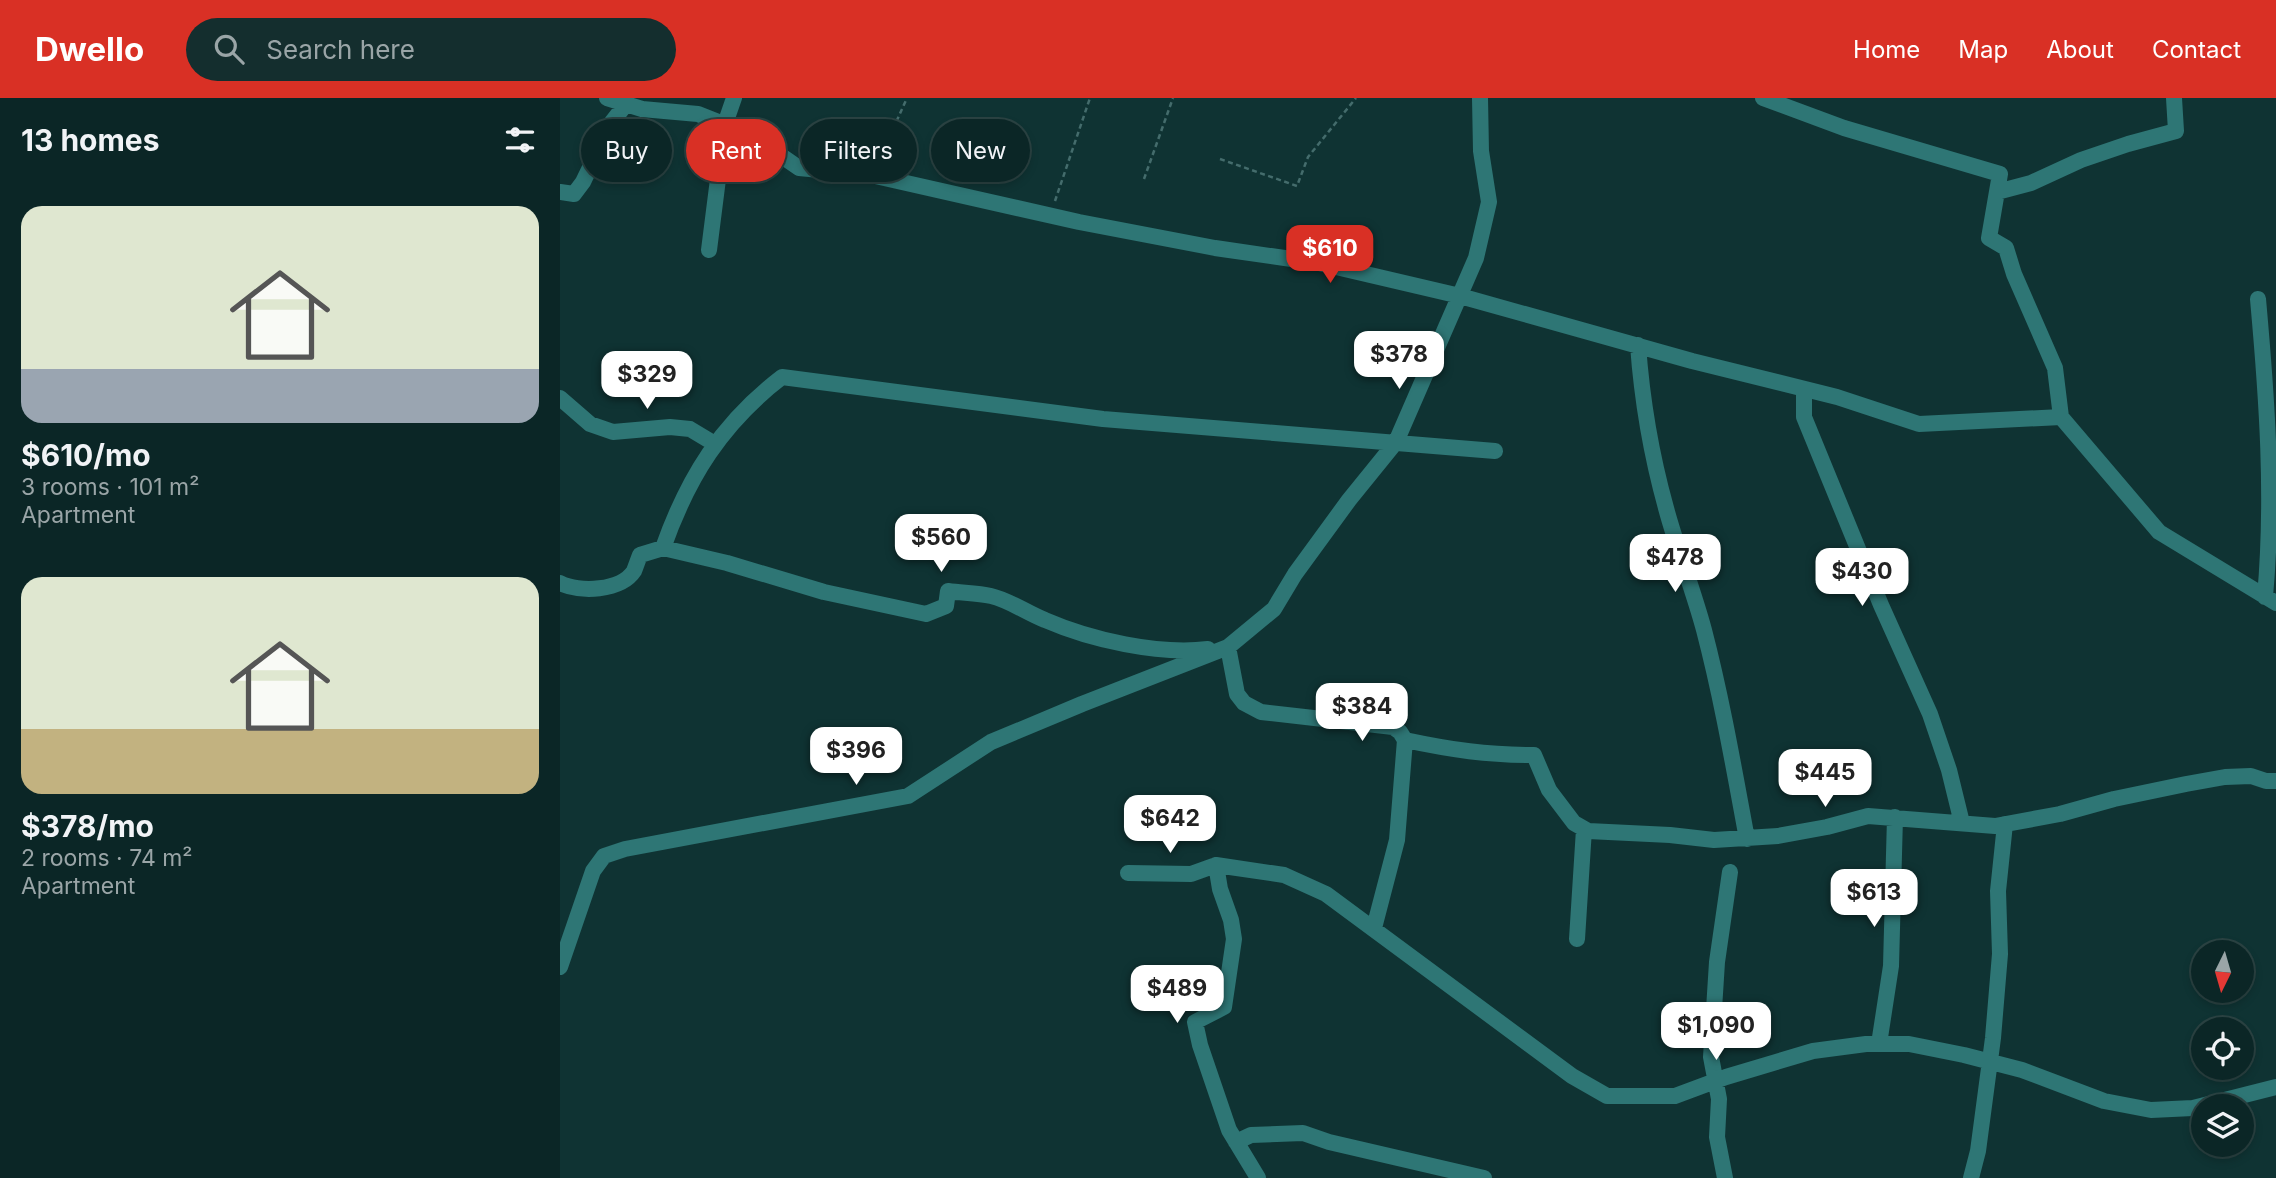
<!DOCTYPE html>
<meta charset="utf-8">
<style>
:root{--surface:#0b2626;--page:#142e2e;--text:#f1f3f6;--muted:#9aa5a7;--line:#2b4343;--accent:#d93025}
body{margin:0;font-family:Inter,sans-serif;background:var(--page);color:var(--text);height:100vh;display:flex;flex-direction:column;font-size:26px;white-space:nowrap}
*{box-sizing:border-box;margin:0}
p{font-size:23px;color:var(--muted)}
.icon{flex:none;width:38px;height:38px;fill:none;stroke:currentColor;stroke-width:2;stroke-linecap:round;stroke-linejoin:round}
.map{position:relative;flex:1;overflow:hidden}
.sheet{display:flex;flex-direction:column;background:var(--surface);width:560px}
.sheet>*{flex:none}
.banner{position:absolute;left:21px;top:21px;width:665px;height:63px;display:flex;gap:14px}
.needle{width:46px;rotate:185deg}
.buttons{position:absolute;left:1631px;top:842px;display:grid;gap:14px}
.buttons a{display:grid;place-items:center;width:63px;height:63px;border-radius:50%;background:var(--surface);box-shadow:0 4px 10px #0003,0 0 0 2px var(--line);font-size:35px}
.price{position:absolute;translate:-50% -60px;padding:0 16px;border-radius:14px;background:#fff;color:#222;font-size:23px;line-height:46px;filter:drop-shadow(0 2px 4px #0008)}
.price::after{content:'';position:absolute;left:50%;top:42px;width:21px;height:16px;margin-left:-10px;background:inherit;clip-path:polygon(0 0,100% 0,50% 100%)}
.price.active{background:var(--accent);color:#fff}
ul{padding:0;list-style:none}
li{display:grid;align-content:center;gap:14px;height:371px;padding:0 21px}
li span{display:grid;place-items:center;height:217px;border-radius:21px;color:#555}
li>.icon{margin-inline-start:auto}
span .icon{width:126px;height:126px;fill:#fffc;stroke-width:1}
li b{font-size:30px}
h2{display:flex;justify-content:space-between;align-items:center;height:84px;padding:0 21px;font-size:30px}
.tag{padding:0 24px;border-radius:32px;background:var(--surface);box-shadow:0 4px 10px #0003,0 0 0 2px var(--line);font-size:24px;line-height:63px}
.tag.active{background:var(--accent);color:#fff}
header{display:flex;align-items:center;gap:42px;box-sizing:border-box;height:98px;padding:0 35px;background:var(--accent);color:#fff}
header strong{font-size:33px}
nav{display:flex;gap:38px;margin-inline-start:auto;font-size:24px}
.search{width:490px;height:63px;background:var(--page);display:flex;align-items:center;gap:18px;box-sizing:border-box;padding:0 24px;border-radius:38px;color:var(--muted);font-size:26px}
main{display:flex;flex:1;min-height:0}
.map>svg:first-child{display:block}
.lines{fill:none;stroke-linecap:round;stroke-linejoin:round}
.path{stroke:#446c6c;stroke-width:2.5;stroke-dasharray:5 3.5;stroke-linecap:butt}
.minor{stroke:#2e7675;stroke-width:16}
</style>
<header>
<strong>Dwello</strong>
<div class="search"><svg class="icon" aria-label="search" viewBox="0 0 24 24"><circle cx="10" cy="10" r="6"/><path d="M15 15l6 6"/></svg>Search here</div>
<nav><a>Home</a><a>Map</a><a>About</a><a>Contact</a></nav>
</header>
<main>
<section class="sheet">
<h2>13 homes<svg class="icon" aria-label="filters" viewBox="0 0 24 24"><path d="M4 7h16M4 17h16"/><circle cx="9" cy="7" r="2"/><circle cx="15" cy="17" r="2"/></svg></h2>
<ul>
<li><span style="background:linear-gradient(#dfe7d0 75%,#9aa5b1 0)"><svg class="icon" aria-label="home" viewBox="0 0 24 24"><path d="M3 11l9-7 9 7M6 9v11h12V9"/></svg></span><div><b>$610/mo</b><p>3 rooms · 101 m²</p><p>Apartment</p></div></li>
<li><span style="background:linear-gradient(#dfe7d0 70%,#c2b280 0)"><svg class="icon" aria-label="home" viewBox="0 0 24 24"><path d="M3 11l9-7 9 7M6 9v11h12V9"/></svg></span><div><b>$378/mo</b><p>2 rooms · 74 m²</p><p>Apartment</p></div></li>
</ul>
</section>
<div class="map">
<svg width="1716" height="1080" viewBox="0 0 1716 1080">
<rect width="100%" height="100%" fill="#0f3333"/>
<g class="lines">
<!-- path -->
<path class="path" d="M660 61 737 88 748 59 796 0
M319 62 347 0
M584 81 613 0
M495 103 530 0"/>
<!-- minor -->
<path class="minor" d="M47 0 82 11 138 16 191 37 239 70 311 77 519 124 655 150 759 165 900 198 1132 263 1277 299 1359 326 1501 319
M1203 0 1284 30 1440 76 1429 140 1446 150 1454 176 1495 270 1501 319 1599 434 1716 505
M0 94 14 96 23 84 52 24 66 6
M1437 94 1471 85 1521 62 1568 46 1616 33 1614 0
M149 152 165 26 174 0
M1698 201C1707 301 1714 399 1705 499
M1078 247C1082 303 1091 356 1106 410 1117 451 1133 491 1144 532 1162 601 1174 671 1187 741
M1244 291V319L1321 507 1370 616 1389 672 1402 725
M0 300 30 326 53 334 110 329 130 331 155 346
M103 450C128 379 162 325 222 279L543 321 935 353
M0 485C19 495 61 493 74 473 76 468 78 462 80 457L103 450 167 465 264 494 366 516 386 508 388 493C402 495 417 495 431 498 449 502 467 515 485 522 531 542 598 557 648 551
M668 549 677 596 684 605 701 614 833 629 840 634 845 642 837 742 814 830
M845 642C892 652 927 657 974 657L989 692 1014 725 1028 733 1110 737 1154 742 1218 738 1267 729 1308 718 1435 728 1500 716 1554 701 1626 686 1665 679 1691 678 1706 683H1716
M656 767 660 791 671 822 674 841 664 909 635 924 640 947 669 1032 698 1080
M568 775 631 776 656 767 724 777 766 796 1012 978 1047 998H1115L1166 979 1253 953 1306 946H1349L1404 957 1462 972 1544 1003 1591 1012 1633 1010 1716 989
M1017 841 1024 731
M0 869 33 773 44 758 65 751 348 698 431 644 522 606 668 549 714 511 735 476 789 402 836 344 916 160 929 104 921 53 920 0
M1319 946 1331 868 1335 719
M676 1044 691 1037 743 1035 769 1044 924 1080
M1165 1080 1157 1039 1159 1001 1151 959 1157 864 1170 774
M1411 1080 1418 1053 1433 940 1440 856 1438 793 1445 726"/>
</g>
</svg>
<div class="buttons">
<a><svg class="needle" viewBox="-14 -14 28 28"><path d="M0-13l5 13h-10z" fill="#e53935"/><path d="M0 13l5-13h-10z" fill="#9aa5a7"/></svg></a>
<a><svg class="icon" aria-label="locate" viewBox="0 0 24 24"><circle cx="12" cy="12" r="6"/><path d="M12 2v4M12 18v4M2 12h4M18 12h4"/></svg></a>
<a><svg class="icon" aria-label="layers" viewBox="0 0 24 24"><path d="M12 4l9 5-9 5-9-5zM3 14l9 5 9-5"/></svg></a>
</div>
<b class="price active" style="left:770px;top:187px">$610</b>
<b class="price" style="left:839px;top:293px">$378</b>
<b class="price" style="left:87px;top:313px">$329</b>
<b class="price" style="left:381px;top:476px">$560</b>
<b class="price" style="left:1115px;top:496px">$478</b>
<b class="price" style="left:1302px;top:510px">$430</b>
<b class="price" style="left:802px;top:645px">$384</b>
<b class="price" style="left:296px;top:689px">$396</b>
<b class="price" style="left:1265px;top:711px">$445</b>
<b class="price" style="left:610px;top:757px">$642</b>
<b class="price" style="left:1314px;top:831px">$613</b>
<b class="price" style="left:617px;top:927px">$489</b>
<b class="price" style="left:1156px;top:964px">$1,090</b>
<div class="banner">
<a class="tag">Buy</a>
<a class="tag active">Rent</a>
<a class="tag">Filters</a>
<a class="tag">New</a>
</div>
</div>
</main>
